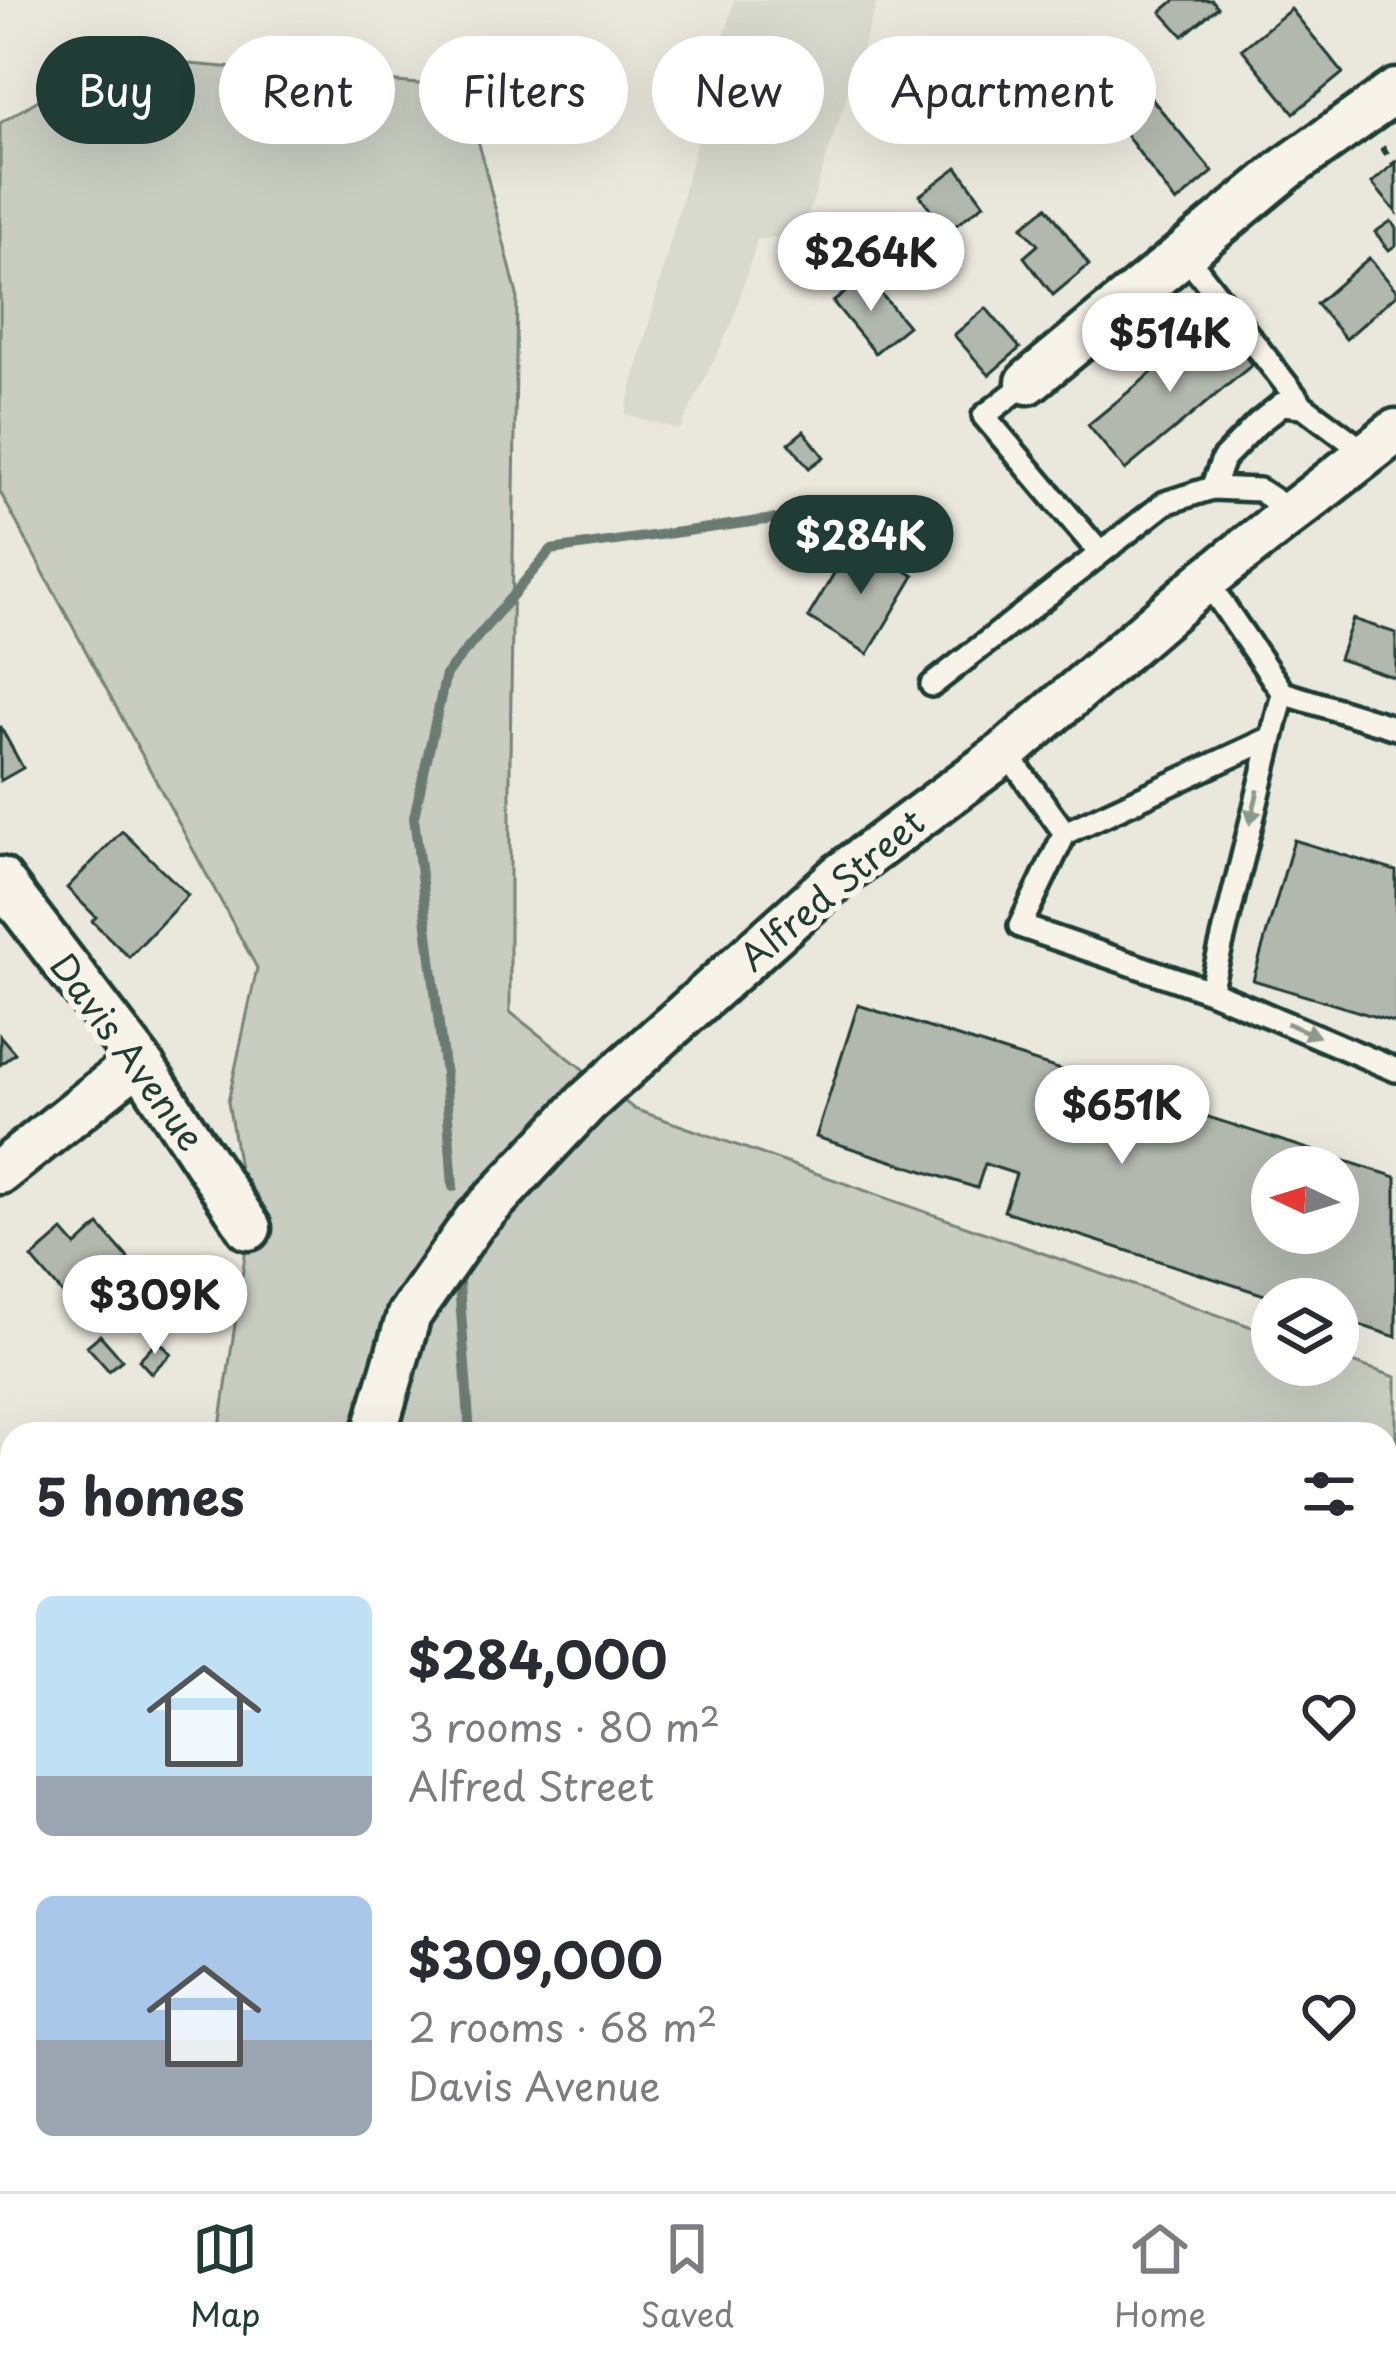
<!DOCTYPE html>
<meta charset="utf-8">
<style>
:root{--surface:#fff;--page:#f7f7f7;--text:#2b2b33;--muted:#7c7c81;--line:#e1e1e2;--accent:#1f3d34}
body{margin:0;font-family:"Playpen Sans",sans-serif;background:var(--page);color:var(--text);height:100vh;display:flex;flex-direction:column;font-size:45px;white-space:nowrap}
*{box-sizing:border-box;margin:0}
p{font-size:39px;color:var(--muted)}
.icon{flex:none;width:66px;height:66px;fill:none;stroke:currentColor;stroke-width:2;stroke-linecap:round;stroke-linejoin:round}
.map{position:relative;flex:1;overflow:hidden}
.panel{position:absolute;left:0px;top:1422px;width:1398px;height:771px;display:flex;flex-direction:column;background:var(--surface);border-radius:36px 36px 0 0;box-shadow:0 12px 48px #0002}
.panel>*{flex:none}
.banner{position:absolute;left:36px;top:36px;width:1326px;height:108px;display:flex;gap:24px}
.needle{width:78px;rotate:274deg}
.controls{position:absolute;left:1251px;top:1146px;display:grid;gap:24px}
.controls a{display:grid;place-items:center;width:108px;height:108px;border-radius:50%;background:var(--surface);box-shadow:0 12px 48px #0002;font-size:60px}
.price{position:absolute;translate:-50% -102px;padding:0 27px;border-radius:42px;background:#fff;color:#222;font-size:39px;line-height:78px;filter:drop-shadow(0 3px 6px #0008)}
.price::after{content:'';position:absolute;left:50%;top:72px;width:36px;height:27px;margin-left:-18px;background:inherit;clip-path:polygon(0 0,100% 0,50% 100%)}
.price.current{background:var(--accent);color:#fff}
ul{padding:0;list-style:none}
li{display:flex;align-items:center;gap:36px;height:300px;padding:0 36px}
li span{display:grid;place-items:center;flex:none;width:336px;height:240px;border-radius:18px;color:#555}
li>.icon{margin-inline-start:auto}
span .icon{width:144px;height:144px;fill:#fffc;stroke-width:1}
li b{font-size:51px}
h2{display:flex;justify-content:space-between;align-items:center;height:144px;padding:0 36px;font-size:51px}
.tag{padding:0 42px;border-radius:54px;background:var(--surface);box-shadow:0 12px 48px #0002;font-size:42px;line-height:108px}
.tag.current{background:var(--accent);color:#fff}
.dock{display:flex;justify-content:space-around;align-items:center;height:168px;border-top:3px solid var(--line);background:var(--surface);font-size:33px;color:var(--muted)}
.dock a{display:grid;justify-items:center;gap:6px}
.dock .current{color:var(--accent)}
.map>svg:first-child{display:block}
.built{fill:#d9dacf}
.green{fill:#c8ccc1;stroke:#74847a;stroke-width:3}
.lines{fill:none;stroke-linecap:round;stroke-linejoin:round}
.stream{stroke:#6a7c72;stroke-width:10}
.building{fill:#b2b8ae;stroke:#1f3d34;stroke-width:3;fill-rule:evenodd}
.service-casing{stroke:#1f3d34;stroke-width:30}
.minor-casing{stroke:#1f3d34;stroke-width:51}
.path{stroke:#1f3d34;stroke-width:6;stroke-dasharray:9 9;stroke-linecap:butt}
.service{stroke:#f7f3e8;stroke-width:21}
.minor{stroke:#f7f3e8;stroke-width:42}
.oneway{fill:#8b988e}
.labels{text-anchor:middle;stroke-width:12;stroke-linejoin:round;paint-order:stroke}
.street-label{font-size:36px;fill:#1f3d34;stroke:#f7f3e8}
</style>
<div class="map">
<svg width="1396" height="2191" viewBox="0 0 1396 2191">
<rect width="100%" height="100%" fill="#eae8dd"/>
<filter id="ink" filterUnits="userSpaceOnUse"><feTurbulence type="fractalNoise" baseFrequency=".00833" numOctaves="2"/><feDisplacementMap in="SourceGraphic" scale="24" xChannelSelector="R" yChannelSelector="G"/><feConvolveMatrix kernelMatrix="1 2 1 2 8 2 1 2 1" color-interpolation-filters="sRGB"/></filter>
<g filter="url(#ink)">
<!-- built -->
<path class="built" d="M734 0H878L802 233 757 240 733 321 680 430 625 414Z"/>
<!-- green -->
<path class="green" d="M110 57 465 88 517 295 510 760V1012L634 1109 1272 1334V1365H1338V1357L1396 1377V1848L1386 1859V1434H219L249 1228 228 1102 257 968 0 492V123Z
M0 2149 12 2157V2181H665L683 2191H0Z"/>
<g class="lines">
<!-- stream -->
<path class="stream" d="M453 1187 445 1075 414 817 446 674 551 550 773 519
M459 1284 470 1434
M133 2191 138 2181"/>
</g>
<!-- building -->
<path class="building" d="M1175 0H1212L1218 7 1183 36 1161 12Z
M1291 9 1343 73 1294 113 1242 49Z
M1135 79 1213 172 1176 203 1105 106Z
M1396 162V212L1372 183Z
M957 167 984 204 947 232 920 195Z
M1047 207 1089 265 1053 295 1024 257 1038 245 1022 227Z
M1391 221 1396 228V245L1389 250 1375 232Z
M1369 258 1396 290V295L1346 339 1316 304Z
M866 276 908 326 875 353 833 302Z
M986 308 1020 348 989 375 954 335Z
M1216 320 1252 365 1125 470 1088 425Z
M804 431 824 457 809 468 789 443Z
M854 540 914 576 868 654 808 617Z
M1353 619 1396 633V678L1339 659Z
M0 726 23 768 0 781Z
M122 831 188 895 129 957 92 921 96 917 67 888Z
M1294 840 1396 871V1023L1253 980Z
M858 1005 1396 1177V1337L1338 1318V1299H1277L1004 1211 1016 1174 985 1164 977 1188 816 1137ZM1272 1167H1338V1233H1272Z
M0 1036 15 1053 0 1065Z
M99 1225 128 1258 106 1278 119 1294 87 1322 32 1258 63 1231 76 1246Z
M100 1335 122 1360 109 1371 87 1346Z
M158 1340 171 1354 151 1373 139 1360Z"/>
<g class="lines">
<!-- service casing -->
<g class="service-casing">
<path id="service" d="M1184 253 1303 406
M1028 382 984 416 1100 553
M1212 488 1223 459 1257 424 1282 404 1303 406 1366 453
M1206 580 1283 693 1396 728
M932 685 1165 503 1212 488 1259 490 1293 512
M1006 752 1065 833 1271 738
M1065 833 1020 926 1210 991 1396 1070
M1210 991 1283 693"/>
</g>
<!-- minor casing -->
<g class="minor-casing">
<path id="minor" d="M1028 382 1287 168 1396 91
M0 879 139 1061 249 1228
M0 1172 139 1061
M374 1434 409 1315 474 1222 587 1102 840 875 1006 752 1206 580 1396 431
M463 2181 502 2191
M66 2191 76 2181"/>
</g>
<!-- path -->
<path class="path" d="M1382 147 1394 164"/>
<!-- service -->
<use href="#service" class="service"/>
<!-- minor -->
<use href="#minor" class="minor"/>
</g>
<!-- one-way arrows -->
<defs><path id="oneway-solid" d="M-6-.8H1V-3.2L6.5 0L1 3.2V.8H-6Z" transform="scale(3)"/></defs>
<g class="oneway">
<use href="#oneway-solid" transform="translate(1254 807) rotate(104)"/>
<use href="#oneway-solid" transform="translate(1303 1030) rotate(23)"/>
</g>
</g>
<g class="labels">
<!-- street labels -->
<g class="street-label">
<text transform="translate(832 890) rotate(-40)" y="13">Alfred Street</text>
<text transform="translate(127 1052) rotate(54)" y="13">Davis Avenue</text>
</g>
</g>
</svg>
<div class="controls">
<a><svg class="needle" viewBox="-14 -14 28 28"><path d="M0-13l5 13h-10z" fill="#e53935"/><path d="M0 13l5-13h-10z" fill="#7c7c81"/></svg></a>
<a><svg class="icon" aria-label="layers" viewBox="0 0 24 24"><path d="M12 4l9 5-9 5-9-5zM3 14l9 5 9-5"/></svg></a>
</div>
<b class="price" style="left:871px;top:314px">$264K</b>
<b class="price" style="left:1170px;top:395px">$514K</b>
<b class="price current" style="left:861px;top:597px">$284K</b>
<b class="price" style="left:1122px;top:1167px">$651K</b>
<b class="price" style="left:155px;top:1357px">$309K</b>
<div class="banner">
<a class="tag current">Buy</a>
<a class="tag">Rent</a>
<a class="tag">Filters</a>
<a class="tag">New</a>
<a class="tag">Apartment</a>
</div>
<section class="panel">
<h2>5 homes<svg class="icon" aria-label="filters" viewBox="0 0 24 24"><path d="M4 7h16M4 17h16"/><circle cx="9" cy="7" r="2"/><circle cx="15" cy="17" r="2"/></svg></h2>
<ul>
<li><span style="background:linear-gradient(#bfe0f5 75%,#9aa5b1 0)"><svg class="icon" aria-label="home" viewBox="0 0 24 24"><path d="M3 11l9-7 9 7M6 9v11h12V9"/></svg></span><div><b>$284,000</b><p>3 rooms · 80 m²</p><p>Alfred Street</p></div><svg class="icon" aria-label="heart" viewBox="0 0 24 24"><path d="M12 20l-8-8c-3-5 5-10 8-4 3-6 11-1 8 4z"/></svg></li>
<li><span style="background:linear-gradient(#a9c7e8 60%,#9aa5b1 0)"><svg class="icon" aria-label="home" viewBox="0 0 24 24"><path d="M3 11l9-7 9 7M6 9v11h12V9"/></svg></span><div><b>$309,000</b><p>2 rooms · 68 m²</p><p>Davis Avenue</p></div><svg class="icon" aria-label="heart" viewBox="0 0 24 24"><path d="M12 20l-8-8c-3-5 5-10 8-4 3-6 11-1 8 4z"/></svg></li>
</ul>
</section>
</div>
<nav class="dock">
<a class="current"><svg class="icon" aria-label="map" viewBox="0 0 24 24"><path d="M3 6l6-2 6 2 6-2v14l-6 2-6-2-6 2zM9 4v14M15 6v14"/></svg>Map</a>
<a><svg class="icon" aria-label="saved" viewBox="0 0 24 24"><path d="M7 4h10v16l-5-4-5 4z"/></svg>Saved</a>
<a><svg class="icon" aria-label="home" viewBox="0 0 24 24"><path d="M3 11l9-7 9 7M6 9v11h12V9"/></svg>Home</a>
</nav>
